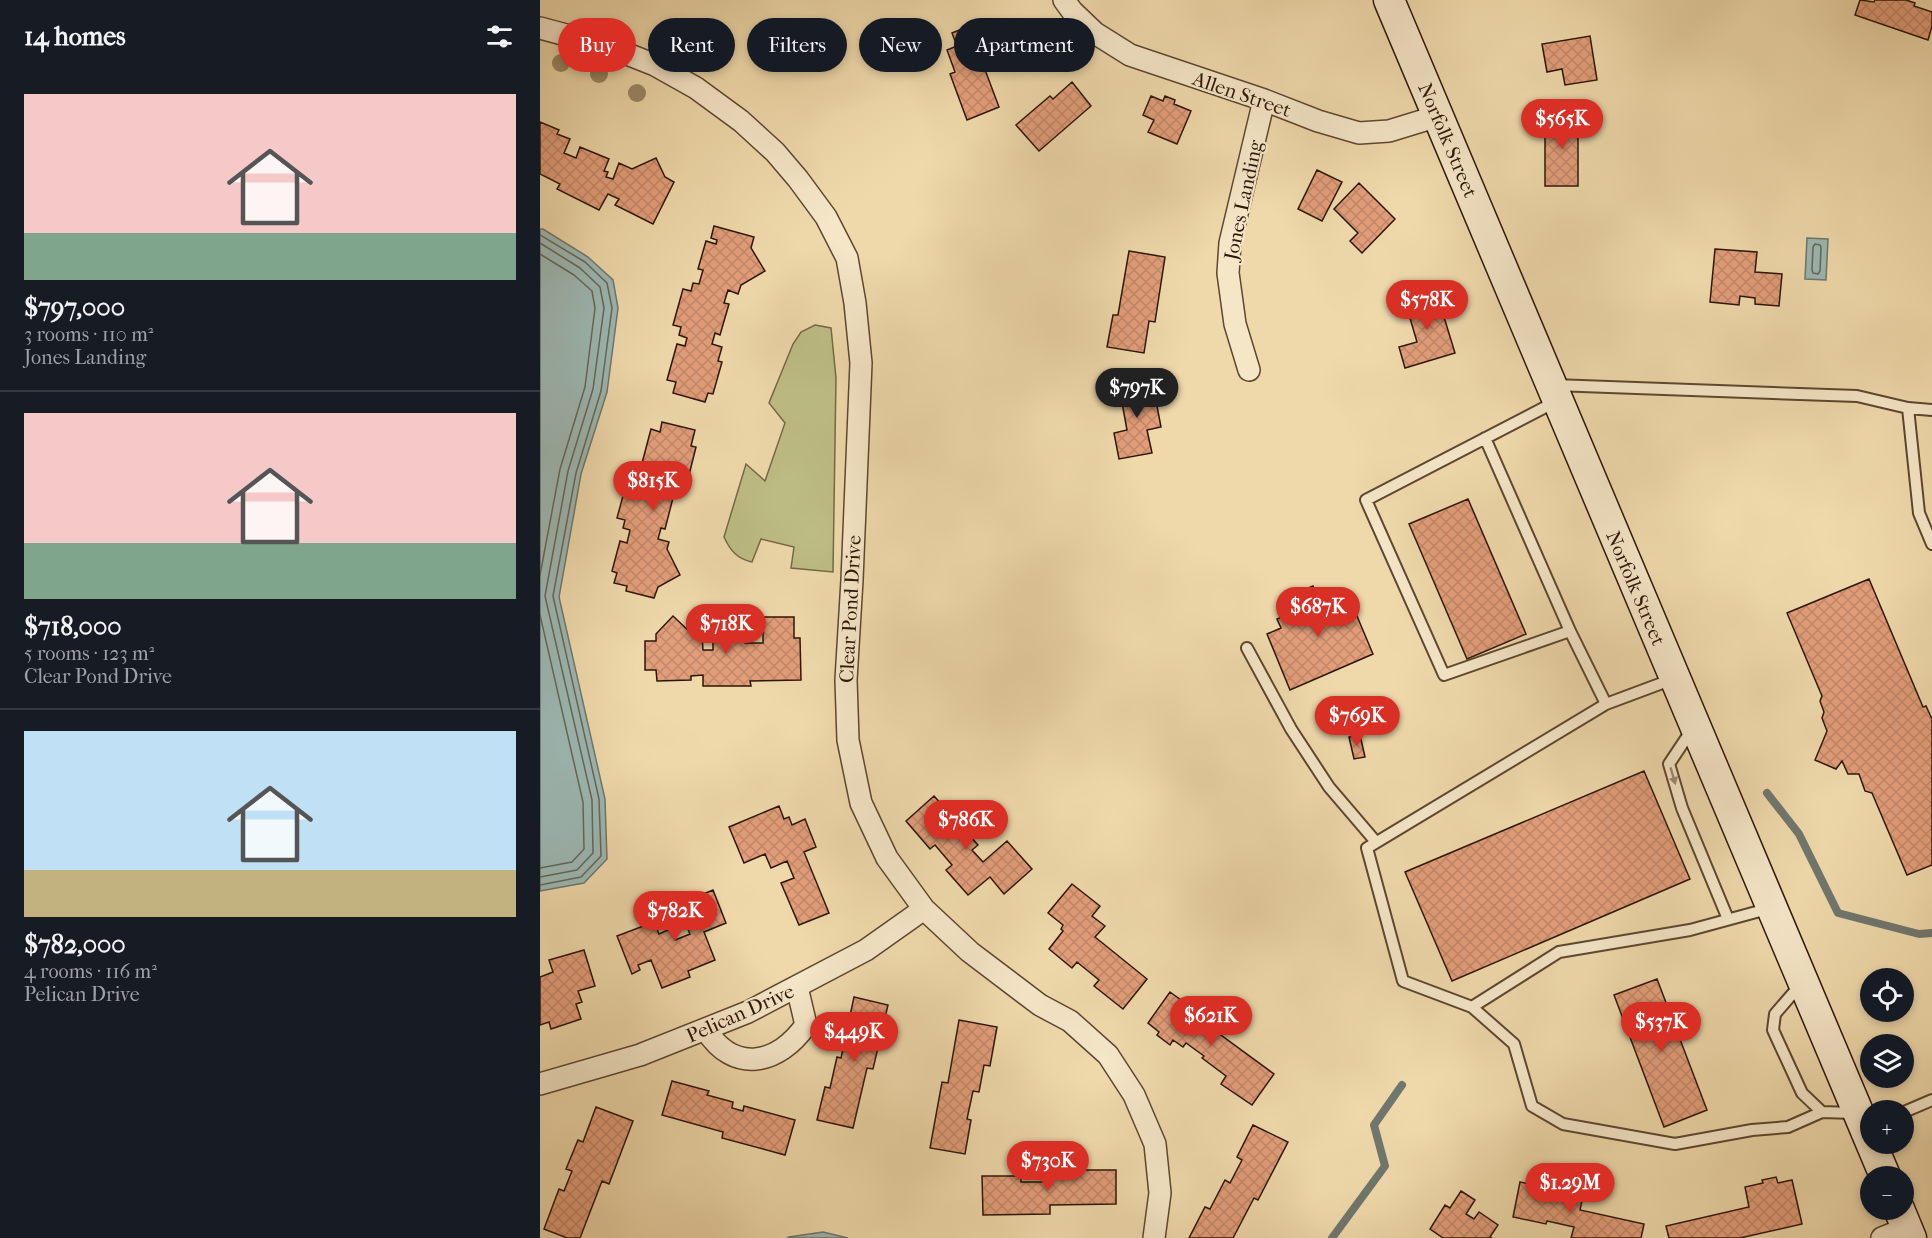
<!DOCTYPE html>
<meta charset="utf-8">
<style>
:root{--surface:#171b24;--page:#20242c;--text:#f1f3f6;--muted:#9ea1a6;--line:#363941;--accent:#d93025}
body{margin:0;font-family:"IM FELL French Canon",serif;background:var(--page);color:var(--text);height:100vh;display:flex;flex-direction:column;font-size:22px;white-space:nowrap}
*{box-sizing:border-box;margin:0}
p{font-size:20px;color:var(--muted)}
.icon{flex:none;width:33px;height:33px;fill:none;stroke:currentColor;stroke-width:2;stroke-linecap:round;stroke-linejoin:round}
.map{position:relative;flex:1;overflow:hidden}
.side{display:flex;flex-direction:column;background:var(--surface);width:540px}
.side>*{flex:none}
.top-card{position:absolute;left:18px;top:18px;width:570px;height:54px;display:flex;gap:12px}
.tools{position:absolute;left:1320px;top:968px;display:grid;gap:12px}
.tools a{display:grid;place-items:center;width:54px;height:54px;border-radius:50%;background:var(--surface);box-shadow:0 3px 9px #0003;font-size:30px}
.price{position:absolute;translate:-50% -51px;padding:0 14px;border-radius:21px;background:var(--accent);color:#fff;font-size:20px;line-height:39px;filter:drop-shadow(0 2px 3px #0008)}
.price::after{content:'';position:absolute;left:50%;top:36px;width:18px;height:14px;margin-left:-9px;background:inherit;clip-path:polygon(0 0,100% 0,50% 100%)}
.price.current{background:#222;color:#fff}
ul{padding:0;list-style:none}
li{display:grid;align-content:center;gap:12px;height:318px;padding:0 24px}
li+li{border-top:2px solid var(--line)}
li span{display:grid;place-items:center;height:186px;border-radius:0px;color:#555}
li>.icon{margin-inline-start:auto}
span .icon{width:108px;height:108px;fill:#fffc;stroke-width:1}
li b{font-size:26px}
h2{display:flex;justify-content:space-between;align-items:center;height:72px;padding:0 24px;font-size:26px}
.chip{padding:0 21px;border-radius:27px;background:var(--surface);box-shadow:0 3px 9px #0003;font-size:21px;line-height:54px}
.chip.current{background:var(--accent);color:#fff}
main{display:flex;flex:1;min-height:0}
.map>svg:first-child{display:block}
.green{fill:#bebe86;stroke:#756a46;stroke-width:1.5}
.water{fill:#9db8b3;stroke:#70776e;stroke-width:1.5}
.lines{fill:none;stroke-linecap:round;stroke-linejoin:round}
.shore{stroke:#64675c;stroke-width:1.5}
.stream{stroke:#70776e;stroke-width:8}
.building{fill:url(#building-cross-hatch);stroke:#2c1606;stroke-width:1.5}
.lane-casing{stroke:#5d472f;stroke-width:14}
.street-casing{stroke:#5d472f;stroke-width:24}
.secondary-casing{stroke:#2c1606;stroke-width:33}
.lane{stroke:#f5e6c8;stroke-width:10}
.street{stroke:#f5e6c8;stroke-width:21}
.secondary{stroke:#f5e6c8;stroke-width:30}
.tree{fill:#9c8965}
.oneway{fill:#9b8871}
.labels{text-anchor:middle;stroke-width:4.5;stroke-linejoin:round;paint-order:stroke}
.street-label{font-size:20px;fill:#2c1606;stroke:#f5e6c8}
</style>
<main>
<section class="side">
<h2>14 homes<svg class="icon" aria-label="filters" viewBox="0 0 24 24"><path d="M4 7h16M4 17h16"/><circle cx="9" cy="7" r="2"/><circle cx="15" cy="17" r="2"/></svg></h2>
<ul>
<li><span style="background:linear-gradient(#f6c9c9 75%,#7fa58c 0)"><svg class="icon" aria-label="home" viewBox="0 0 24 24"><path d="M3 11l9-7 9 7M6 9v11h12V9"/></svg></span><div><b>$797,000</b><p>3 rooms · 110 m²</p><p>Jones Landing</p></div></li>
<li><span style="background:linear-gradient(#f6c9c9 70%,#7fa58c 0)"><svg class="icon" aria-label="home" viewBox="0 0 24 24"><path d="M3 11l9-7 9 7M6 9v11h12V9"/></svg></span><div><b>$718,000</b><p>5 rooms · 123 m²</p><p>Clear Pond Drive</p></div></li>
<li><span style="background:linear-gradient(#bfe0f5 75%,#c2b280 0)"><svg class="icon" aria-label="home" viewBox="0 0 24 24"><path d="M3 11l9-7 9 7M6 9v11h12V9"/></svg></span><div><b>$782,000</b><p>4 rooms · 116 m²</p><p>Pelican Drive</p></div></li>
</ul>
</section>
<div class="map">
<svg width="1392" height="1238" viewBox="0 0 1392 1238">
<defs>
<pattern id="building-cross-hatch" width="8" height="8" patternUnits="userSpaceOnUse" patternTransform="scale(1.5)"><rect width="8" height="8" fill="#e29e7a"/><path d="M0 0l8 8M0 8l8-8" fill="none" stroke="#c28768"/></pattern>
</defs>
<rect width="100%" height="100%" fill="#efd9ab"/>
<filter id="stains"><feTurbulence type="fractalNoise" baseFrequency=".00333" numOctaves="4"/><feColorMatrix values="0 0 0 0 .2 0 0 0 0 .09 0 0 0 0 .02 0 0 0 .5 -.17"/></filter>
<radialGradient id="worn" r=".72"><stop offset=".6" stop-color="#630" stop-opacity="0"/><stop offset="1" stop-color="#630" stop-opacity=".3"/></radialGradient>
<!-- green -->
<path class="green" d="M275 325 291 328 296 378 293 572 251 568 254 547 221 539 212 562C197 559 190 550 184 537L206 464 225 481 245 423 229 403 253 344 261 332Z"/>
<!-- water -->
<path class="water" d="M0 229H3L48 257 73 280 78 308 67 392 41 474 19 597 65 799 67 859 44 883 0 891Z
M1267 238 1288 239 1286 280 1265 279Z
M283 1232 308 1238H247L249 1237Z"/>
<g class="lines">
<!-- shore -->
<path class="shore" d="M0 235 45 262 67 283 72 308 61 391 36 473 13 596 59 799 61 856 41 877 0 885
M0 243 40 268 60 287 64 308 53 389 28 471 5 596 52 800 53 853 37 870 0 877
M1275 244 1280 245 1281 247 1280 271 1278 274 1273 273 1272 270 1273 247Z
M0 254 34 275 52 291 55 308 45 387 20 469 0 575
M0 615 43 802 44 849 32 862 0 868"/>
<!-- stream -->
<path class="stream" d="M1227 793 1259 834 1298 913 1379 934 1392 933
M792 1238 845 1166 834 1125 862 1085"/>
</g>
<!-- building -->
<path class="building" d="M1320 0 1334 2 1335 0H1366L1375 3 1374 6 1392 12V26L1388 40 1315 15Z
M442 21 454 54 441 59 459 107 427 120 410 74 415 72 407 50 417 46 412 33Z
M1050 36 1057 80 1025 85 1022 69 1007 72 1002 44Z
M532 82 551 106 499 151 476 125 510 96 513 99Z
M611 96 623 101 625 96 635 100 634 104 651 111 637 144 608 132 614 120 603 115Z
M1005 113H1038V186H1005Z
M0 122 19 130 17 134 30 139 24 153 36 158 40 147 69 159 64 171 68 172 66 177 73 179 79 163 92 169 116 158 125 177 134 182 113 224 75 205 79 199 68 194 59 210 17 189 20 184 0 174Z
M777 170 802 182 782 221 758 209Z
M819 183 855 219 822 253 810 241 818 233 794 209Z
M174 226 214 237 211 248 225 271 201 285 198 294 188 290 184 303 189 304 180 335 175 333 172 344 182 347 178 361 182 362 173 394 168 393 165 402 133 393 136 382 127 380 137 344 145 346 147 338 139 335 141 327 133 325 143 289 151 291 153 283 159 284 163 270 158 269 166 241 176 244 177 240 171 238Z
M1175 249 1217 252 1215 272 1242 274 1239 306 1215 304V298L1200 296 1199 305 1170 302Z
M589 251 625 257 615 322 609 321 604 353 567 347 573 315H578Z
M896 291 915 353 865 368 859 347 877 342 865 301Z
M612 380 621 427 607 430 612 453 579 459 574 433 587 430 579 386Z
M122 422 155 430 151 446 156 447 149 475 145 474 142 487 133 484 129 497 133 498 125 529 121 528 118 539 129 542 127 549 140 575 118 587 114 598 86 591 87 586 74 583 77 573 72 571 80 541 87 543 90 530 83 528 85 520 77 518 87 481 95 484 98 474 108 477 110 469 101 467 111 429 120 432Z
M928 499 986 634 927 659 869 524Z
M1329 579 1383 707 1386 706 1392 719V865L1367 875 1332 793 1325 791 1319 774H1308L1302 761 1296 769 1275 760 1287 731 1282 718 1284 712 1280 701 1282 696 1247 613Z
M773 586 780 602 806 590 833 654 750 690 727 634 741 628 737 619 758 609 752 595Z
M133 616 152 634H162L163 650H173V635H205V643H223V617H254V638H260L261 680 210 681 211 686H163V675L151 676V680L117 681 116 670H105V641H116V634Z
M820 735 825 757 814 759 809 737Z
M1104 771 1150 879 912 981 865 872Z
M394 796 438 845 432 850 443 862 467 841 492 869 464 894 450 877 428 895 406 870 412 865 395 845 390 849 366 821Z
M239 806 244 819 249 817 252 825 265 819 276 847 264 852 289 913 259 925 241 883 254 878 247 861 231 868 225 854 204 863 189 827Z
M532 884 560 906 552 916 565 926 555 937 607 979 583 1009 554 986 559 980 537 962 532 968 509 949 523 931 521 929 523 925 508 913Z
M173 890 186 923 164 932 175 960 148 971 150 977 122 988 111 960 98 965 100 970 92 974 77 936 114 922 119 934 130 929 135 940 150 934 137 905Z
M44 950 55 986 38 991 42 1002 36 1004 41 1019 11 1029 9 1022 0 1025V977L13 972 9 960Z
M1117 979 1167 1110 1124 1127 1074 995Z
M630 992 684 1031 681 1035 734 1074 712 1105 681 1084 686 1076 662 1058 664 1056 646 1043 643 1047 633 1040 630 1045 617 1035 619 1032 608 1023Z
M314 997 348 1005 333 1069 327 1068 313 1128 277 1120 285 1087 290 1088 297 1057 301 1058Z
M419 1020 457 1027 450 1066 444 1065 439 1092 433 1091 427 1119 431 1120 425 1154 390 1148 402 1082 408 1083Z
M132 1081 169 1091 167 1095 193 1102 192 1108 203 1111 204 1106 255 1120 245 1155 182 1138 183 1132 122 1115Z
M56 1107 93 1121 69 1184 62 1181 40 1238H27L4 1229 19 1189 24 1191 32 1171 26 1169 38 1140 43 1142Z
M713 1125 748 1142 718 1200 714 1198 693 1238H649L665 1207 670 1209 685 1180 690 1183 702 1160 697 1157Z
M510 1170H576V1204L510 1205V1214L443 1215 442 1176H481V1182H510Z
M1236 1177 1238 1183 1252 1180 1262 1224 1200 1238H1129L1126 1226 1209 1207 1205 1187 1223 1183 1222 1180Z
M980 1182 1043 1196 1040 1210 1104 1224 1101 1238H1031L1034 1227 1007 1221 1006 1224 973 1217Z
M921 1191 935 1200 926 1214 934 1219 939 1212 958 1225 950 1237 952 1238H903L890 1229 905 1205 910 1208Z"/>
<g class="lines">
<!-- lane casing -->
<g class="lane-casing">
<path id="lane" d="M1014 385 1317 396 1368 408 1379 513 1392 544
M1017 401 826 500 904 675 1030 631 1066 704 1133 679
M1368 408 1392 410
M945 438 1030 631
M707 648 751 729 789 787 836 842
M1066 704 827 848 863 981 932 1007 1019 952 1150 930 1231 908
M1153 728 1129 764 1142 808 1188 919
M1261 984 1235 1014 1233 1030 1262 1093 1282 1112 1314 1113
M932 1007 974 1044 992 1106 1023 1124 1135 1144 1212 1130 1248 1127 1282 1112
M1364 1112 1392 1100"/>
</g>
<!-- street casing -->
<g class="street-casing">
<path id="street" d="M524 0 532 11 555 33 590 55 724 100 778 121 819 133 849 131 898 116
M0 28 67 46 115 65 156 88 201 121 235 152 258 179 286 217 307 258 315 303 321 363 312 580 306 680 308 740 321 803 347 858 384 909 430 952 500 1005 530 1021 568 1055 594 1095 615 1144 620 1193 614 1238
M709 370 695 324 688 273 690 243 724 100
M166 1030C194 1074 238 1065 266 1025L257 987
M0 1084 100 1055 208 1012 326 950 384 909
M1342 1238 1367 1228"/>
</g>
<!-- secondary casing -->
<g class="secondary-casing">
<path id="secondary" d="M849 0 1345 1176
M1359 1209 1371 1238"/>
</g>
<!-- lane -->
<use href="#lane" class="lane"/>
<!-- street -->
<use href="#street" class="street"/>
<!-- secondary -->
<use href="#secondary" class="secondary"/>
</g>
<!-- trees -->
<g class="tree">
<circle cx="21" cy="63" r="9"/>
<circle cx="59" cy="74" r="9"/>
<circle cx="97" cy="93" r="9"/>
</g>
<!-- one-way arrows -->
<defs><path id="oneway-solid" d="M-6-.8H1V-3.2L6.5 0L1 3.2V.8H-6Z" transform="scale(1.5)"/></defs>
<use class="oneway" href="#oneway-solid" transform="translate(1133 776) rotate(74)"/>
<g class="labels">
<!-- street labels -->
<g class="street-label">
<text transform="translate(702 94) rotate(19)" y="7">Allen Street</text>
<text transform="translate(908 140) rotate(67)" y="7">Norfolk Street</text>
<text transform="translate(703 200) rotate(-78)" y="7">Jones Landing</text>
<text transform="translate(1096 588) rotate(67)" y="7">Norfolk Street</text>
<text transform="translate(310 609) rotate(-87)" y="7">Clear Pond Drive</text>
<text transform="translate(200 1013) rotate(-24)" y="7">Pelican Drive</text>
</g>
</g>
<rect width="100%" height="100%" filter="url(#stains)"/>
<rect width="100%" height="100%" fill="url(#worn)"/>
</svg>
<div class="tools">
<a><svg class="icon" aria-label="locate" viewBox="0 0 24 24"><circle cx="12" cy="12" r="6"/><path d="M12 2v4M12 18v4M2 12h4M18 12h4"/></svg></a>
<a><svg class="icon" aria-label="layers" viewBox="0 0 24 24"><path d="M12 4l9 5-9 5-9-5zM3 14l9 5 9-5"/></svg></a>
<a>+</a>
<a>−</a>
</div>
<b class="price" style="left:1022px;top:150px">$565K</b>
<b class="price" style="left:887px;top:331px">$578K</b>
<b class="price current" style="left:597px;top:419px">$797K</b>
<b class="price" style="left:113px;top:512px">$815K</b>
<b class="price" style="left:778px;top:638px">$687K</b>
<b class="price" style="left:186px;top:655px">$718K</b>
<b class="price" style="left:817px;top:747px">$769K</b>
<b class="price" style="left:426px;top:851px">$786K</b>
<b class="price" style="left:135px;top:942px">$782K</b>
<b class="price" style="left:671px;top:1047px">$621K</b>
<b class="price" style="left:1121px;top:1053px">$537K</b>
<b class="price" style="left:314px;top:1063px">$449K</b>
<b class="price" style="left:508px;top:1192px">$730K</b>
<b class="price" style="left:1030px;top:1214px">$1.29M</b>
<div class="top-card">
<a class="chip current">Buy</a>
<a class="chip">Rent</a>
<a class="chip">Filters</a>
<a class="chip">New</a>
<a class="chip">Apartment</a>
</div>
</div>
</main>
